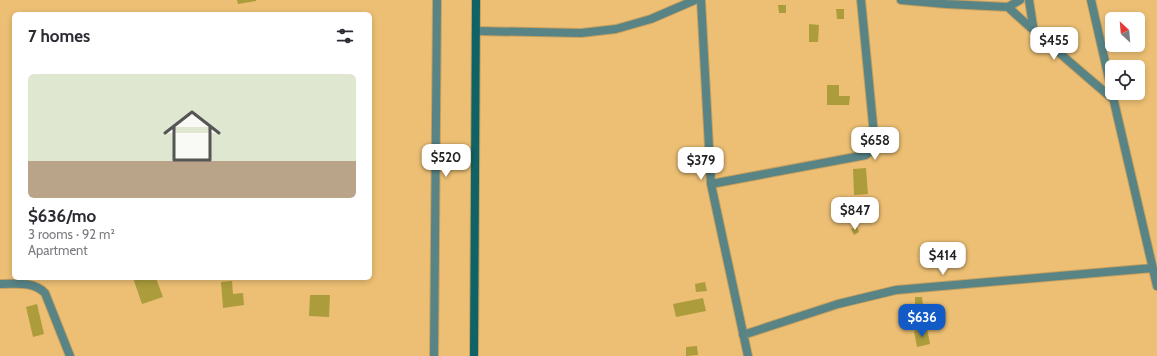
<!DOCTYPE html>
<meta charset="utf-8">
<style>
:root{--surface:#fff;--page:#f7f7f7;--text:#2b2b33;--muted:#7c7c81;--accent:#125ac5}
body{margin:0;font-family:Cabin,sans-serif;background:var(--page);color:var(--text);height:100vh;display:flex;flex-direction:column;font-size:15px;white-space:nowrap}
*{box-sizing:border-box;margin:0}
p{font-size:13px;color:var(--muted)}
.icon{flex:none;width:22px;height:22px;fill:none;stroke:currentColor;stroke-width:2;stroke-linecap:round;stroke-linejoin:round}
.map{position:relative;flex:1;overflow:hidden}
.sheet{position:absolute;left:12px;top:12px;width:360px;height:268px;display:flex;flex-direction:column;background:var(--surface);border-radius:6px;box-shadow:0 2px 6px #0003}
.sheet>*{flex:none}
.needle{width:26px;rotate:334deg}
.fabs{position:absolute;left:1105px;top:12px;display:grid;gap:8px}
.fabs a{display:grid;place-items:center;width:40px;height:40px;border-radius:6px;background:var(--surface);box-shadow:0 2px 6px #0003;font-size:20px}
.price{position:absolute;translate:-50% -34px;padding:0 9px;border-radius:8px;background:#fff;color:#222;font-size:13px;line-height:26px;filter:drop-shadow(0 1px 2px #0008)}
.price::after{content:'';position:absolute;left:50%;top:24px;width:12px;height:9px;margin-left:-6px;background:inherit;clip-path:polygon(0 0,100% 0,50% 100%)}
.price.current{background:var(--accent);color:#fff}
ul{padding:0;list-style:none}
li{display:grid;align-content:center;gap:8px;height:212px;padding:0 16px}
li span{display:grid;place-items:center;height:124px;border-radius:6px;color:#555}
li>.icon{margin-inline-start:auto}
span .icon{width:72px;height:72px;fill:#fffc;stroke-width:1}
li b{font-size:17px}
h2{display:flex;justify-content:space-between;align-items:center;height:48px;padding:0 16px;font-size:17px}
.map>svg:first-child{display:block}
.building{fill:#ac9c3c}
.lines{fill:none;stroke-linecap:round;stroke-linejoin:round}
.minor-casing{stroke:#c8a15f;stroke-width:10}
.secondary-casing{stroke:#c8a15f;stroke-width:10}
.minor{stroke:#588486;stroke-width:8}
.secondary{stroke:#0f6266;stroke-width:8}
</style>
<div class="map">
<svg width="1157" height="356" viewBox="0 0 1157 356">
<rect width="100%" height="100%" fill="#ecbf74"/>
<!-- building -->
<path class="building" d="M237 0H256V1L238 4Z
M778 5H786V13H779Z
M836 9H844V19H837Z
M809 24 819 25 818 42H809Z
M827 85H839V96H850L849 105H827Z
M866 168 868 194 854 195 853 169Z
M857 227 859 232 854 235 851 229Z
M133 278H156L163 297 142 304Z
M232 281 233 294 243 293 244 305 223 308 221 282Z
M705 282 707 291 696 292 695 284Z
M310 295H330L329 317 309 316Z
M915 297H922L923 305H915Z
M703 298 706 311 676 317 673 304Z
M37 304 44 334 33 337 26 307Z
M927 328 930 344 917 347 914 331Z
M697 346 698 355 686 356V347Z"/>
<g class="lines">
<!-- minor casing -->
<g class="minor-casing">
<path id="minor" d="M701 0 711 184 748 356
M901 0 946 4 1008 7 1020 0
M1029 0 1034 32
M1091 0 1112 92
M1008 7C1042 39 1078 69 1114 100
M476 31 581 33 616 29 651 19 695 0
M1112 93 1157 286
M711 184 866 155 872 150 875 145 861 0
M0 284C16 284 33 281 45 293L70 356
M743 335 838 304 896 290 1153 268
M434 356 437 0"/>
</g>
<!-- secondary casing -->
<g class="secondary-casing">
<path id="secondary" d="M474 356 476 0"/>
</g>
<!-- minor -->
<use href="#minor" class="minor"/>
<!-- secondary -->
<use href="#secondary" class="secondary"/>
</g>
</svg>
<div class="fabs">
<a><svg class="needle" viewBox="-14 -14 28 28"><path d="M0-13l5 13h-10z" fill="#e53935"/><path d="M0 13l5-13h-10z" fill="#7c7c81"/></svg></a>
<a><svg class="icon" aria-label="locate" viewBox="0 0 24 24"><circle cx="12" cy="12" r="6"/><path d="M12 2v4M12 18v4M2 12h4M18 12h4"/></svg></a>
</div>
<b class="price" style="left:1054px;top:61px">$455</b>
<b class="price" style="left:875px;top:161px">$658</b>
<b class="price" style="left:446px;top:178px">$520</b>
<b class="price" style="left:701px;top:181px">$379</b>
<b class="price" style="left:855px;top:231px">$847</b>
<b class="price" style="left:943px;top:276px">$414</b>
<b class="price current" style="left:922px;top:338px">$636</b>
<section class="sheet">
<h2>7 homes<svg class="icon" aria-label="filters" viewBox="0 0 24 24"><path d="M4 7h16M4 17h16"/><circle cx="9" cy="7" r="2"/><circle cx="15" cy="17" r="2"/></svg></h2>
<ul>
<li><span style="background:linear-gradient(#dfe7d0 70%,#b9a48a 0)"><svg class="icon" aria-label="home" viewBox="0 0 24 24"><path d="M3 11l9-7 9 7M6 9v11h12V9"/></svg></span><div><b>$636/mo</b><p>3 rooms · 92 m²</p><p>Apartment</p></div></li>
</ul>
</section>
</div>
